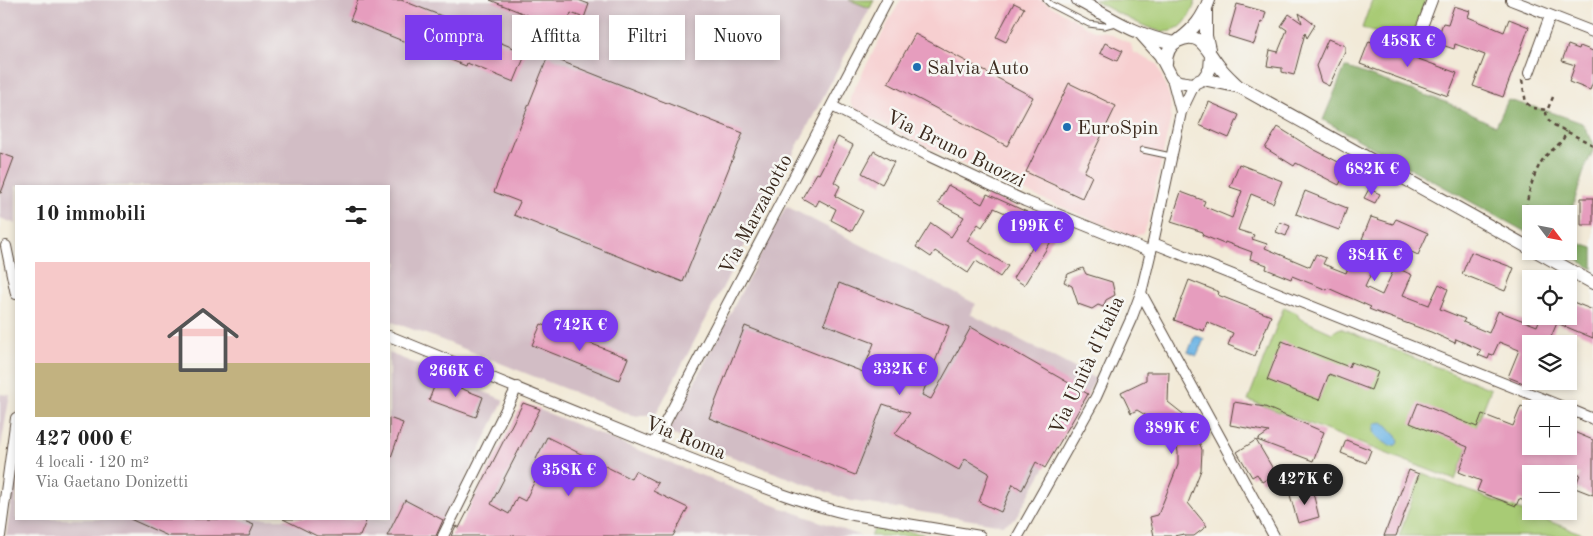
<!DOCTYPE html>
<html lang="it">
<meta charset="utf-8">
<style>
:root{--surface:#fff;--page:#f6f6f6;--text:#222;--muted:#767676;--line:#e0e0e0;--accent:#7c3aed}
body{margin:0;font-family:"Old Standard TT",serif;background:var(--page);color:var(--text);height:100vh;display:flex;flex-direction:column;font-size:19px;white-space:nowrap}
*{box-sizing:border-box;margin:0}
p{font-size:16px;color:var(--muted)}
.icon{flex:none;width:28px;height:28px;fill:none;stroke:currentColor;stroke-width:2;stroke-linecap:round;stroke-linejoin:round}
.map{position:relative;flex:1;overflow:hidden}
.side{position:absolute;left:15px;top:185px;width:375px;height:335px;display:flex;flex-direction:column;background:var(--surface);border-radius:0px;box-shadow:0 2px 8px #0003}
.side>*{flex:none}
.hud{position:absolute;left:405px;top:15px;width:475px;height:45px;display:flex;gap:10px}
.needle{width:32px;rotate:122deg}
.buttons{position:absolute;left:1522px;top:205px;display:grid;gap:10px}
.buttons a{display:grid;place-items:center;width:55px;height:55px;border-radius:0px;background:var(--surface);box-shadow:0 2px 8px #0003;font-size:25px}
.price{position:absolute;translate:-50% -42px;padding:0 11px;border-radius:18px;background:var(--accent);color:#fff;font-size:16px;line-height:32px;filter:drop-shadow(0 1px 2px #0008)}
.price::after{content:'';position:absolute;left:50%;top:30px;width:15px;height:11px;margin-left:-8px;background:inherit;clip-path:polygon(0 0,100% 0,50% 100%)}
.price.current{background:#222;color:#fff}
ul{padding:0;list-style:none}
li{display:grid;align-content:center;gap:10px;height:265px;padding:0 20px}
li+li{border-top:1px solid var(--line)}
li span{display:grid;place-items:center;height:155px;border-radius:0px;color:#555}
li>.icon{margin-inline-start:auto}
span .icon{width:90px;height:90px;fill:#fffc;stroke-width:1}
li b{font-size:21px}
h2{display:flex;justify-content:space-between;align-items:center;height:60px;padding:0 20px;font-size:21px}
.chip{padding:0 18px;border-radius:0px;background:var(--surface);box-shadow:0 2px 8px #0003;font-size:18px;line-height:45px}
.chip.current{background:var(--accent);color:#fff}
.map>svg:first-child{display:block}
.built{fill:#f7cfd0}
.industrial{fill:#d2bdc5}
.green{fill:#a8cb75;stroke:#727a4a}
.forest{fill:#86af66;stroke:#606c42}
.water{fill:#6eb5e5;stroke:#547082}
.building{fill:#e69dbe}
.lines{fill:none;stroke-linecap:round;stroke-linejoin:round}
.service-casing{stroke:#56473a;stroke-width:7}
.minor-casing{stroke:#56473a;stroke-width:12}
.tertiary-casing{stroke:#56473a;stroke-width:14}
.path{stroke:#56473a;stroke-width:2.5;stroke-dasharray:4 4;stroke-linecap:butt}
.service{stroke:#fff;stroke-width:5}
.minor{stroke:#fff;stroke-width:10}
.tertiary{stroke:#fff;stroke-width:12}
.poi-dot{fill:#1f6fb2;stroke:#f6f6f2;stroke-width:2}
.labels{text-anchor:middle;stroke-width:5;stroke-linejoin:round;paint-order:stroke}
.poi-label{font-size:20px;fill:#3b2a1e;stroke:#f6f6f2;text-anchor:start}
.street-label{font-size:20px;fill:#3b2a1e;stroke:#f6f6f2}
</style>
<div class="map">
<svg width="1593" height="536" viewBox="0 0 1593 536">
<rect width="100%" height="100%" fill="#f6f6f2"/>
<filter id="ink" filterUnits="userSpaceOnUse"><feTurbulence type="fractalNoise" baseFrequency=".02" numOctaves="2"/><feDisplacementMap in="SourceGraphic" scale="10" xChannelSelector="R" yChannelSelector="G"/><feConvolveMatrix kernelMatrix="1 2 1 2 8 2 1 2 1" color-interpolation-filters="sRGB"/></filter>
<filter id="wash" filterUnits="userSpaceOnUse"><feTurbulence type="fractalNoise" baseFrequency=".0096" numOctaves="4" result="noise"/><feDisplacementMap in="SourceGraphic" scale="20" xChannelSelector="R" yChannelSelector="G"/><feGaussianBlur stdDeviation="1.12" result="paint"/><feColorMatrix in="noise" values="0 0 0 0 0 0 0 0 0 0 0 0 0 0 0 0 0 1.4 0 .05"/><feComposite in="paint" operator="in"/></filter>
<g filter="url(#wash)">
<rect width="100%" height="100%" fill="#f2ead8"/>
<!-- built -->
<path class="built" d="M901 0H1041L1094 31H1103L1131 44 1133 52 1157 64 1170 98 1171 117 1147 225 1142 234 1131 236 1003 182 923 145 856 110 851 104 850 97 889 21Z"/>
<!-- industrial -->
<path class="industrial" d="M0 0H849L870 8 656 414 634 416 434 337 389 321V281L398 263 389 258V186H16V224L0 218Z
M786 206 976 304 970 314 1096 379 1015 519 1003 525 851 501 668 433Z
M389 353 504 400 437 536H6L16 468V519H389Z
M0 394 10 395 0 451Z
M523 403 779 507 861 536H455Z"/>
<!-- green -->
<path class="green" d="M849 0H874L870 8Z
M1094 0H1196C1183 39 1165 37 1132 20 1119 14 1106 7 1094 0Z
M1372 0H1426L1409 44 1362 28Z
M1284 307 1297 313 1299 318 1332 333 1340 328 1491 389 1455 480 1248 400Z
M1422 473 1588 536H1399Z
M877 526 934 536H870Z"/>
<!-- forest -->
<path class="forest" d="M1345 67 1448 103 1496 126 1508 100 1548 111 1582 123 1593 142V151L1585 168 1569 218V214H1531V235L1323 120Z
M1569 240 1593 248V269L1561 251H1569Z"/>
<!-- water -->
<path class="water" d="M1195 335 1204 339 1197 356 1188 352Z
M1383 422C1389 426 1391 431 1397 436L1399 442 1396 445 1390 446C1381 440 1369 434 1376 423Z"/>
<g id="blocks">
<!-- building -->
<path class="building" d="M358 0H401L480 31 479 34 526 53 514 82 467 63 466 66 350 20Z
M490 0H578L589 4 584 18 571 13 564 30Z
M1014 3 1024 8 1006 42 996 37Z
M1237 4 1266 12 1263 23 1261 22 1254 44 1228 36Z
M1454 6 1470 11 1468 17 1504 32 1509 19 1529 27 1503 97 1473 86 1485 55 1455 44 1454 49 1436 43 1443 23 1448 24Z
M1299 13 1315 25 1307 38 1305 33 1294 75 1282 72V68L1267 66 1270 50 1278 52 1287 30 1281 26 1289 14 1302 23Z
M915 34 1033 97 1007 146 888 83Z
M1328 39 1345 46V52L1329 86 1321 82 1316 66Z
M1369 41 1457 73 1448 96 1360 64Z
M1105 43 1122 51 1117 61 1100 53Z
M1568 45 1579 49 1580 46 1593 51V82L1590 90 1569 82 1575 65 1562 61Z
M548 56 743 133 683 282 514 215 520 202 494 192Z
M1069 83 1116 106 1084 172 1092 176 1082 198 1026 172Z
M1209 102 1239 115 1229 138 1199 125Z
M1278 127 1313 149 1348 167 1339 185 1296 163 1294 166 1265 148Z
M838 137 853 145 834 182 840 186 835 196 863 211 852 231 831 220 836 209 819 200 816 206 802 198 817 173 819 174Z
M874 151 894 162 882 184 862 173Z
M0 153 14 158 1 193H0Z
M1239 164 1282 181 1273 203 1251 194 1238 230 1254 235 1252 239 1267 244 1265 248 1310 267 1316 254 1326 258 1323 264 1346 273 1352 258 1374 267 1365 287 1382 295 1395 267 1412 275 1403 295 1429 305 1439 284 1448 289 1440 309 1465 319 1463 322 1489 333 1498 311 1537 326 1541 316H1569V311L1573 302 1593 310V338L1557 323 1548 344H1531V386L1508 377 1519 350 1499 342 1493 355 1490 354 1488 359 1478 355 1481 350 1456 339 1455 343 1431 332 1384 315 1369 309 1371 307 1328 288 1327 290 1292 276 1291 279 1266 269 1267 265 1250 259 1252 252 1225 242 1224 244 1202 235 1203 232 1171 222 1181 192 1205 201 1203 206 1232 218 1242 191 1230 187Z
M948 185 982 204 987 194 1027 212 1023 221 994 208 982 227 978 224 967 241 1008 266 1000 277 976 261 968 273 935 251 931 257 916 247 931 223 951 237 964 217 938 203Z
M1369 189 1380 194 1375 203 1364 198Z
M1305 191 1347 208 1339 230 1296 214Z
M1581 198H1593V225H1581Z
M1371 217 1393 224 1396 219 1428 233 1418 255 1405 249 1404 252 1398 249 1396 254 1362 239Z
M1280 222 1290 226 1286 236 1276 232Z
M1047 223 1060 227 1024 285 1013 278Z
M1471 252 1514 268 1505 291 1462 274Z
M1083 268 1086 274 1112 282 1115 295 1106 300 1103 307 1098 305 1092 309 1078 304 1072 286 1064 282 1068 274Z
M1189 280 1219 292 1218 295 1271 316 1255 356 1228 345 1233 333 1207 322 1204 331 1174 320Z
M839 283 949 326 922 395 931 399 971 327 1088 394 1045 468 1036 462 1022 490 1013 484 1001 512 979 502 989 473 965 459 959 470 895 434 910 413 883 404 855 475 709 418 745 326 863 372 874 343 824 324Z
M541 324 628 358 619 380 532 345Z
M1282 341 1349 367 1351 362 1378 372 1371 390 1329 374 1319 400 1267 380Z
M1146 372H1169L1168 402 1192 421 1202 450 1201 470 1188 503 1207 526 1194 536H1185L1184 534 1174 536H1154L1150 517 1158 515 1178 465V452L1174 437 1162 425 1137 410 1131 413 1121 392 1146 380Z
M437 379 483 397 476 417 429 400Z
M1234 402 1265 407 1324 432 1313 461 1257 440 1269 432 1230 425Z
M523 403 540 409 491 504 509 514 517 497 525 501 543 464 535 461 547 437 631 479 635 471 658 483 653 491 688 508 673 536H451L456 526 459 528Z
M1418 403 1477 427 1482 414 1513 426 1521 406 1531 410V446H1569V430L1593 440V495L1575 488 1580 474H1531V503L1519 499 1516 506 1477 491 1481 481 1459 472 1468 447 1410 423Z
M389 418 403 423 390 460H389Z
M1256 440 1276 474 1262 482 1257 474 1252 477 1237 452Z
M1346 440 1371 450 1366 463 1341 453Z
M1409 470 1419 474 1396 536H1384Z
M1312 489 1319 517 1298 523 1290 495Z
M405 500 443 520 436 536H387Z
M130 519H239L254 525 249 536H168Z
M283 519H367L360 536H317Z"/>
</g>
</g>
<g filter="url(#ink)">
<use href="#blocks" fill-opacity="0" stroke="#56473a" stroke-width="1"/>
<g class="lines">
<!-- service casing -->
<g class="service-casing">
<path id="service" d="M1046 0 1050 4 1089 24 1104 26 1115 23
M1143 150 1171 156"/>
</g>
<!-- minor casing -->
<g class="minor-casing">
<path id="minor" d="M1511 0 1593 32
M1415 45 1432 0
M1529 73 1550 16
M1172 78 1181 112
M832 106 929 156 1025 201 1151 252
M1153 243 1568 409
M6 246 16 294
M1141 293 1274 536
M389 336C486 375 583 416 681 455 738 477 794 502 853 515L980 536
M1569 409 1593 419
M654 444 887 0
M0 536 16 418
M443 536 517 387
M1018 536 1096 397 1132 317 1141 293 1153 243 1181 112 1195 83"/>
</g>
<!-- tertiary casing -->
<g class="tertiary-casing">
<path id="tertiary" d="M1078 0C1109 17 1139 37 1175 43
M1206 11V36L1209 49
M1142 35 1160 55 1172 78 1179 82 1192 84 1203 79 1210 69 1211 56
M1179 40C1194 29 1203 18 1209 0
M1166 64C1166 55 1168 46 1178 41 1201 29 1207 52 1219 66 1224 73 1231 79 1238 86
M1203 79 1240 87 1531 249
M1536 251 1593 283"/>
</g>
<!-- path -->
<path class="path" d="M1522 80 1526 103 1533 108 1547 110
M1553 97 1546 113 1548 119 1552 124 1593 145
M1526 232C1522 212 1532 173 1544 158 1552 148 1564 144 1566 131"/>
<!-- service -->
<use href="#service" class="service"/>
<!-- minor -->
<use href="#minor" class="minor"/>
<!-- tertiary -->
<use href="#tertiary" class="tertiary"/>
</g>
</g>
<!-- markers -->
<g class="poi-dot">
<circle cx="917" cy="67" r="5"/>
<circle cx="1067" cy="127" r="5"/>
</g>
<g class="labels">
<!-- poi labels -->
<g class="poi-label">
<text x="927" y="74">Salvia Auto</text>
<text x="1077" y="134">EuroSpin</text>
</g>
<!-- street labels -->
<g class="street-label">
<text transform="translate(956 148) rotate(26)" y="7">Via Bruno Buozzi</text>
<text transform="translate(755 214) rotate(-62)" y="7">Via Marzabotto</text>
<text transform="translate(1086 365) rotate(-65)" y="7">Via Unità d'Italia</text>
<text transform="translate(686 437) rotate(22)" y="7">Via Roma</text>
</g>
</g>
</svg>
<div class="buttons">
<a><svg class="needle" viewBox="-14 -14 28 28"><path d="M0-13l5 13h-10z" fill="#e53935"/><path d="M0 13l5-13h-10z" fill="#767676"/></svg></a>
<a><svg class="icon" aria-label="locate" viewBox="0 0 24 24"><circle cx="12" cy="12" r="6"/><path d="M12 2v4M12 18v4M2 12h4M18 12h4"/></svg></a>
<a><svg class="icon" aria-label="layers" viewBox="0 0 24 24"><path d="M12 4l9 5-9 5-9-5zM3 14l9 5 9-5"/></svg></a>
<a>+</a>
<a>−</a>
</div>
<b class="price" style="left:1408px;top:68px">458K €</b>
<b class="price" style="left:1372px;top:196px">682K €</b>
<b class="price" style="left:1036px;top:253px">199K €</b>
<b class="price" style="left:1375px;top:282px">384K €</b>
<b class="price" style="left:580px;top:352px">742K €</b>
<b class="price" style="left:900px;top:396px">332K €</b>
<b class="price" style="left:456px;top:398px">266K €</b>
<b class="price" style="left:1172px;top:455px">389K €</b>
<b class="price" style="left:569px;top:497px">358K €</b>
<b class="price current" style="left:1305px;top:506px">427K €</b>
<div class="hud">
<a class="chip current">Compra</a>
<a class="chip">Affitta</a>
<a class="chip">Filtri</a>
<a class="chip">Nuovo</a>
</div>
<section class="side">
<h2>10 immobili<svg class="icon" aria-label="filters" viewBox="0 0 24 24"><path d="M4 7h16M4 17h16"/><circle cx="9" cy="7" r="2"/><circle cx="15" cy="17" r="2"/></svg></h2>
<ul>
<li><span style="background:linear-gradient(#f6c9c9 65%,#c2b280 0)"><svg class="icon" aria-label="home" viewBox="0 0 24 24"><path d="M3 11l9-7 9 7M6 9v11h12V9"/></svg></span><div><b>427 000 €</b><p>4 locali · 120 m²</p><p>Via Gaetano Donizetti</p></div></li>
</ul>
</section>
</div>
